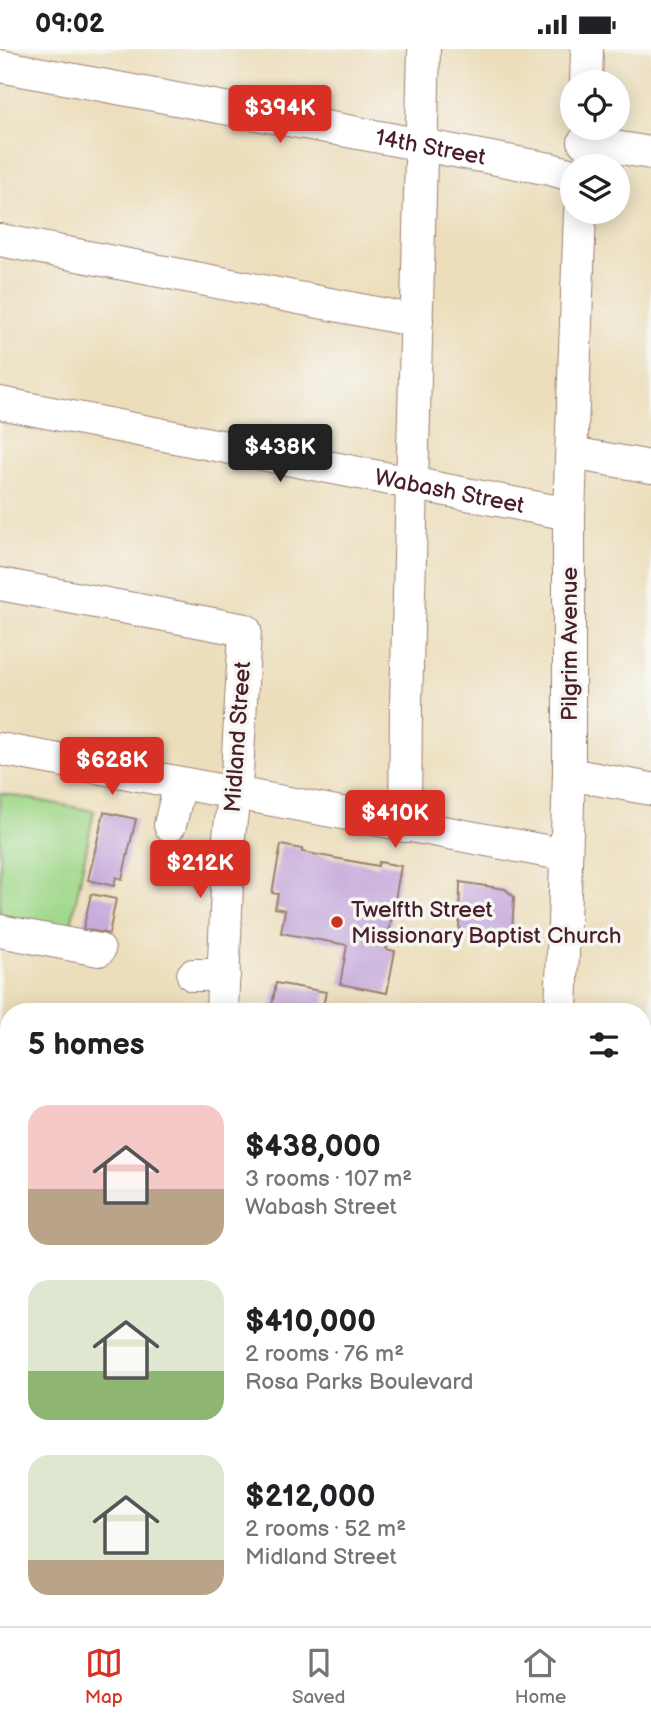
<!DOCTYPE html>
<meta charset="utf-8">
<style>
:root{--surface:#fff;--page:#f6f6f6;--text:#202124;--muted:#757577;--line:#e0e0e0;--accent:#d93025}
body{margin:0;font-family:"Balsamiq Sans",sans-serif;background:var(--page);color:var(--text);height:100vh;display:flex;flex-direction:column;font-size:26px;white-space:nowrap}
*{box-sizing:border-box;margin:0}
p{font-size:23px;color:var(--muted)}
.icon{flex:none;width:38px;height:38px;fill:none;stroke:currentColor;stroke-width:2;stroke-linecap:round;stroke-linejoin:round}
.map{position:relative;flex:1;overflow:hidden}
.details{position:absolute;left:0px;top:954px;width:651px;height:625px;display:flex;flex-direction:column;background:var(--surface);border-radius:28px 28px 0 0;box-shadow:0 4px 18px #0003}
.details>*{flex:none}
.controls{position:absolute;left:560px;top:21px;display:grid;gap:14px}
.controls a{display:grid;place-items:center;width:70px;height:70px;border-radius:50%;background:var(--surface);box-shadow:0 4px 18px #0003;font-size:35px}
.price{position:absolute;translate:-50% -60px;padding:0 16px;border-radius:7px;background:var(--accent);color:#fff;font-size:23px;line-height:46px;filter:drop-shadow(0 2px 4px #0008)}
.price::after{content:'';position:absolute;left:50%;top:42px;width:21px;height:16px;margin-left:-10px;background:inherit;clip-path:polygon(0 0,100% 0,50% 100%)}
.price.on{background:#222;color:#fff}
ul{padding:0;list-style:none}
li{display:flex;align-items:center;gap:21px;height:175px;padding:0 28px}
li span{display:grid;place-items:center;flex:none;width:196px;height:140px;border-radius:21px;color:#555}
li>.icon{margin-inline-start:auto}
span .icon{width:84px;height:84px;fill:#fffc;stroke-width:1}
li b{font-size:30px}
h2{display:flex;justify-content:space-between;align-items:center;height:84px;padding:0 28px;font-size:30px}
.status{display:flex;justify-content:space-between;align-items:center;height:49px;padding:0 35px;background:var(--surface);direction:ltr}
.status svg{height:19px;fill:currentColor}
.menu{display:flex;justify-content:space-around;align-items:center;height:98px;border-top:2px solid var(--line);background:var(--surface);font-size:19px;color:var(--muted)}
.menu a{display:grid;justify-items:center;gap:4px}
.menu .on{color:var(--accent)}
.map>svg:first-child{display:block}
.industrial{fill:#bdc3de}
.green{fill:#a0d88a;stroke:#757c5a;stroke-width:2}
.building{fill:#c3a6da}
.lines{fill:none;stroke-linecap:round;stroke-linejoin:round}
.minor-casing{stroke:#9b7e73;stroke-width:34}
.minor{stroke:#fff;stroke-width:32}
.poi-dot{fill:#c8321e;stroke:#f6f6f2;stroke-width:2.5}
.labels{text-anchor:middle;stroke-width:7;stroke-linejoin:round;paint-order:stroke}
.street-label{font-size:23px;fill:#4a1f2b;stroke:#f6f6f2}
.poi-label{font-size:23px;fill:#4a1f2b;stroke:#f6f6f2;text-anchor:start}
</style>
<div class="status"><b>09:02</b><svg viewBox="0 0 49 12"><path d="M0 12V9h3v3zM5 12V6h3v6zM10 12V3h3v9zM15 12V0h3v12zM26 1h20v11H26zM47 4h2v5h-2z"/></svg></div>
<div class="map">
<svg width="651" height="1577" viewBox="0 0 651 1577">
<rect width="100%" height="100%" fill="#f6f6f2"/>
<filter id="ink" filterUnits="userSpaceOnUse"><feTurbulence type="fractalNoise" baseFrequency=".0143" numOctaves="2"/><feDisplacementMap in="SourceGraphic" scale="14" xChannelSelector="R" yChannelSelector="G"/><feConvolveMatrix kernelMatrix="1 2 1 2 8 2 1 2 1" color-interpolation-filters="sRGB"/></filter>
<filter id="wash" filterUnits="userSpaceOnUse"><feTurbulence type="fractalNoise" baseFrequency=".00686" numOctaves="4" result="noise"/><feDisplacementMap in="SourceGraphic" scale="28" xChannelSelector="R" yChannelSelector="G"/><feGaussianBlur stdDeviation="1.57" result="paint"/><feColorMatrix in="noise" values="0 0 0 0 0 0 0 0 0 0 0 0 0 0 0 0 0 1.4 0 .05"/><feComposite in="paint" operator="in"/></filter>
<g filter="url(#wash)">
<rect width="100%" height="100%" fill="#ecdebb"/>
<!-- industrial -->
<path class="industrial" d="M0 1083 9 1085V1439L0 1437Z"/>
<!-- green -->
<path class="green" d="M0 744 94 762 70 881 0 867Z"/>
<g id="blocks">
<!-- building -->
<path class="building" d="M104 763 136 770 122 830 116 828 114 837 88 831Z
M281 796 302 800V803L378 817 379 813 401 817 386 900 395 902 387 944 340 935 347 896 281 884 285 861 275 859 278 845 272 844Z
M460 833 505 840 514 848 512 884 459 883Z
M91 845 116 850 109 885 83 880Z
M276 934 326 943 322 962H305L272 957Z
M0 1236 9 1238V1428L0 1426Z
M171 1570H205L234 1577H169Z"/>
</g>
</g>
<g filter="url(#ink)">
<use href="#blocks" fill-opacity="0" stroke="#9b7e73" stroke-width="2"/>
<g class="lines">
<!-- minor casing -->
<g class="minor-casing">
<g id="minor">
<path id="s1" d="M0 17 550 120 572 126"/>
<path d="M586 33 587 0"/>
<path d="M584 93 651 104"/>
<path d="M0 191 417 272"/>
<path id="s2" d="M0 354 569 465"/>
<path d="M572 404 651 418"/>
<path d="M0 535 245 581 237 724 229 787 222 962"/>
<path d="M0 700 566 806"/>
<path d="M569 725 651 740"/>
<path d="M170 776 180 734"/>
<path d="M405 777 406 654 424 0"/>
<path d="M0 882 99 901"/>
<path d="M193 926H224"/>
<path d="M561 962 569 725V465L580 163"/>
<path d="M0 1045 9 1047"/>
<path d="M642 1060 651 1061"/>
<path d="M642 1383 651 1385"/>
<path d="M0 1472 9 1474"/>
<path d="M510 1570 545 1577"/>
</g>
</g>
<!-- minor -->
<use href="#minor" class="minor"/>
</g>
</g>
<!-- markers -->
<circle class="poi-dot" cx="337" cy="873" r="7"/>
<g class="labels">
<!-- street labels -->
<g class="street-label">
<text dy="8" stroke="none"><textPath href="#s1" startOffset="438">14th Street</textPath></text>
<text dy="8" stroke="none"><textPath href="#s2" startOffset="458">Wabash Street</textPath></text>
<text transform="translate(569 595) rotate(-90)" y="8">Pilgrim Avenue</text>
<text transform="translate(237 688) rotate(-86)" y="8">Midland Street</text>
</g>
<!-- poi labels -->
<g class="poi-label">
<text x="351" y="868">Twelfth Street<tspan x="351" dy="26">Missionary Baptist Church</tspan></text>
</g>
</g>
</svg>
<div class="controls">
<a><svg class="icon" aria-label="locate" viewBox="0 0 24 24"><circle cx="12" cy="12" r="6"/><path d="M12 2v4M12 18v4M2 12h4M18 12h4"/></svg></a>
<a><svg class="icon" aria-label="layers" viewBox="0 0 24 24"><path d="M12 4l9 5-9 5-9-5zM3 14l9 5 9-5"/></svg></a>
</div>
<b class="price" style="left:280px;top:96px">$394K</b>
<b class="price on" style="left:280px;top:435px">$438K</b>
<b class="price" style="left:112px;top:748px">$628K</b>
<b class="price" style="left:395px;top:801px">$410K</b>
<b class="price" style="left:200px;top:851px">$212K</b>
<section class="details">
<h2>5 homes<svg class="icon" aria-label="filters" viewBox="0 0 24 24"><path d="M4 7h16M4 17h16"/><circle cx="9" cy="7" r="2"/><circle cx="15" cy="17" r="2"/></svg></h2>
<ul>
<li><span style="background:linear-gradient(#f6c9c9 60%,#b9a48a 0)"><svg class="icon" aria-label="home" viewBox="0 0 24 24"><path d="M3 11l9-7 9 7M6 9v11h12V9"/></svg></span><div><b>$438,000</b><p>3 rooms · 107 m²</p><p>Wabash Street</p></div></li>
<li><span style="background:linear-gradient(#dfe7d0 65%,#8fb573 0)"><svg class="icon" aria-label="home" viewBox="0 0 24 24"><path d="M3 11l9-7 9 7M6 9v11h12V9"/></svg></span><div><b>$410,000</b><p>2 rooms · 76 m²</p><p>Rosa Parks Boulevard</p></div></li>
<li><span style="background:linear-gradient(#dfe7d0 75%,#b9a48a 0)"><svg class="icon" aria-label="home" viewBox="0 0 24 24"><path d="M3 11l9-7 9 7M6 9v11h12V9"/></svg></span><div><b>$212,000</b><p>2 rooms · 52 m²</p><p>Midland Street</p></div></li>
</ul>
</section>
</div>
<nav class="menu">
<a class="on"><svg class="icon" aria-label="map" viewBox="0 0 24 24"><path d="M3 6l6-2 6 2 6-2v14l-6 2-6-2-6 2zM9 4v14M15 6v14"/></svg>Map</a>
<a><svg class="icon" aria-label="saved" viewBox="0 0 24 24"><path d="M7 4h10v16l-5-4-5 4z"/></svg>Saved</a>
<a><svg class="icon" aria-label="home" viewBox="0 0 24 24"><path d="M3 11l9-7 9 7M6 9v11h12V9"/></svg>Home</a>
</nav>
